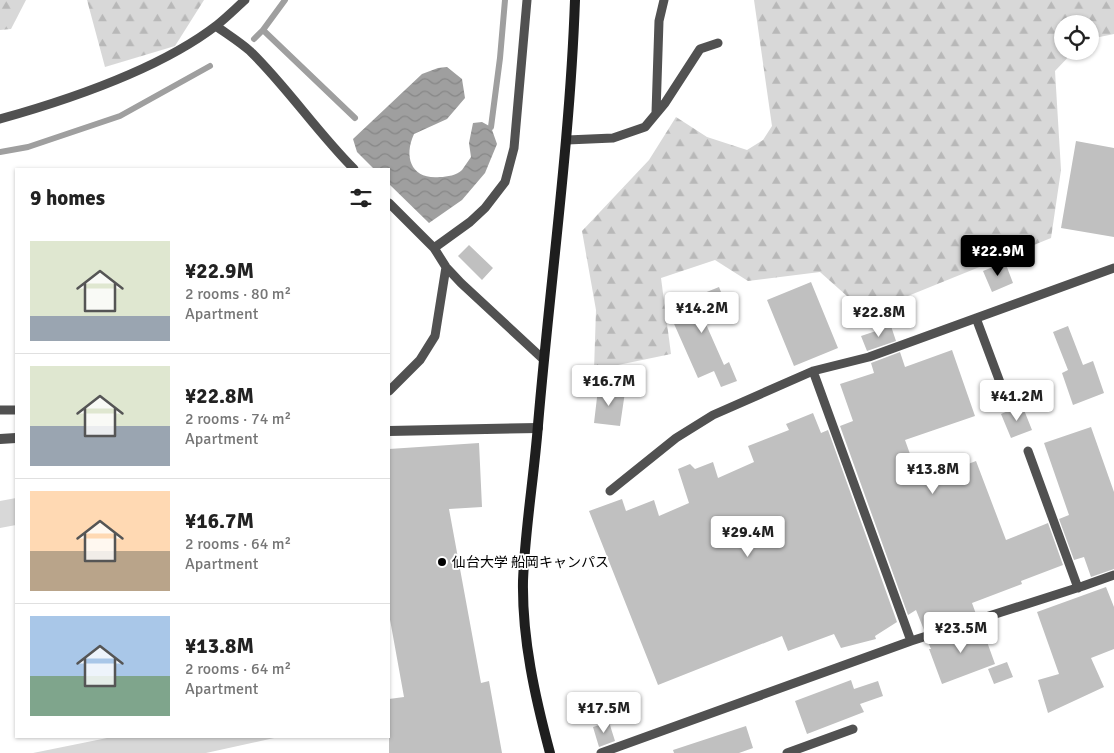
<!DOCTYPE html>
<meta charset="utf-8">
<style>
:root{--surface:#fff;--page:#f2f2f2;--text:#222;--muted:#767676;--line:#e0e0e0;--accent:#000}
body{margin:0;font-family:Signika,"Noto Sans JP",sans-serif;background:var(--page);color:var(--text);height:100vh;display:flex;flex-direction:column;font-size:19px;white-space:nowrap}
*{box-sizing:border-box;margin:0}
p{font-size:16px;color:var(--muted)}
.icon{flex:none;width:28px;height:28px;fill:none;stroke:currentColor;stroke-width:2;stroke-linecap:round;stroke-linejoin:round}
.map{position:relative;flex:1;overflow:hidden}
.details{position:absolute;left:15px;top:168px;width:375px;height:570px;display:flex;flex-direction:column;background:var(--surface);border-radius:0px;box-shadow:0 1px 4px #0004}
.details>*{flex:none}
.controls{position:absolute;left:1054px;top:15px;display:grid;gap:10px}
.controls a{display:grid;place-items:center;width:45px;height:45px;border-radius:50%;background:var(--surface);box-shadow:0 1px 4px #0004;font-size:25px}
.price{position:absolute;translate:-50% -42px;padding:0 11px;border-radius:5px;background:#fff;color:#222;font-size:16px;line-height:32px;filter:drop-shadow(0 1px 2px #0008)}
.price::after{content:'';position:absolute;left:50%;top:30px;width:15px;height:11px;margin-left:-8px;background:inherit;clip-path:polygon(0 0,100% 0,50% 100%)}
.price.current{background:var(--accent);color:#fff}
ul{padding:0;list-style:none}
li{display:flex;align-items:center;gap:15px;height:125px;padding:0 15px}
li+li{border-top:1px solid var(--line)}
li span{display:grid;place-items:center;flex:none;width:140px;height:100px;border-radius:0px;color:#555}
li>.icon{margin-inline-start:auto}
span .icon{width:60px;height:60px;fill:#fffc;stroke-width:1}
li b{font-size:21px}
h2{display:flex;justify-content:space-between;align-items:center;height:60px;padding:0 15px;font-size:21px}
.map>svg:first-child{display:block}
.green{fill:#d8d8d8}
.forest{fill:url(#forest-firs)}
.water{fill:url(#water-waves)}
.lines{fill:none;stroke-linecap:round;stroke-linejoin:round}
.stream{stroke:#9f9f9f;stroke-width:6}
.building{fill:#c0c0c0}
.lane{stroke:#515151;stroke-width:9}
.street{stroke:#515151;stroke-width:10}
.secondary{stroke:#1e1e1e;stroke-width:10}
.poi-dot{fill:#000;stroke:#fff;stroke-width:2}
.labels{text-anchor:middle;stroke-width:4;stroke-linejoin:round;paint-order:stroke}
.poi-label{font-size:14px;fill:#000;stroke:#fff;text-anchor:start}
</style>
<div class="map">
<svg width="1114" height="753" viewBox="0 0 1114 753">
<defs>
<pattern id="forest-firs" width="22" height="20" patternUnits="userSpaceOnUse" patternTransform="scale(1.25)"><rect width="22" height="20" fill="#d8d8d8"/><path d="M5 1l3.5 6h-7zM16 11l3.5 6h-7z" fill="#b8b8b8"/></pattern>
<pattern id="water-waves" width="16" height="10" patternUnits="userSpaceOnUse" patternTransform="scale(1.25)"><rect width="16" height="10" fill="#9f9f9f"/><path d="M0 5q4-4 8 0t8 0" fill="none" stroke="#878787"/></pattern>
</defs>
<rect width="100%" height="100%" fill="#fff"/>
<!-- green -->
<path class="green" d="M16 498V525L0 528V501Z
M117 736H283L206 753H33Z"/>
<!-- forest -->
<path class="forest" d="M0 0H26L11 29 0 30Z
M87 0H204L175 46 105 67Z
M754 0H1114V34L1090 39V24H1062V51H1074L1055 71 1061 170 1051 238 866 313 820 272 748 281 715 260 661 278 671 354 594 370 596 310 582 231 649 160 676 117 707 137 747 150 763 140 772 126Z"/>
<!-- water -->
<path class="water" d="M447 67 462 79 465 98 447 119 414 134C403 158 412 180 440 177 447 177 457 175 462 170 465 166 468 161 471 157L469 143 473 123 482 122 491 127 497 144 485 173 462 200 429 223 389 184V169H374L357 152 353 139 422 74 438 68Z"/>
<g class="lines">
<!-- stream -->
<path class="stream" d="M285 0 263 30 355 118
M254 39 263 30
M491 127 500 58 505 0
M0 152 28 147 120 116 210 66"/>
</g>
<!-- building -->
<path class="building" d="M1076 141 1114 148V237L1061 228Z
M469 245 493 268 482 280 458 256Z
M1005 262 1013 283 992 292 983 271Z
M811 282 838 348 794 366 767 300Z
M719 287 729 312 705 322 724 365 729 362 737 381 721 387 714 371 698 378 667 308Z
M891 326 896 341 867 351 861 336Z
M1068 326 1083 365 1093 361 1104 393 1073 405 1062 373 1068 370 1053 332Z
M952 350 975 416 905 440 920 482 976 461 1006 540 1048 523 1063 565 1021 581 1022 584 972 603 976 614 924 630 916 610 908 615 840 426 853 421 840 384 874 373 871 363 900 352 905 367Z
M598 389 625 392 620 426 594 423Z
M1022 405 1032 430 1011 438 1001 414Z
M813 413 821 433 828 430 897 622 875 636 876 639 841 648 834 634 788 651 782 636 658 685 589 511 622 499 626 511 654 500 659 516 689 503 678 469 690 464 695 469 713 462 718 478 754 462 748 446 789 430 786 424Z
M1091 427 1114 492V569L1091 577 1084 557 1074 560 1059 519 1069 515 1044 443Z
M479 443 482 507 449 509 481 683 489 681 502 753H389V699L404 697 389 614V449Z
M1106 587 1114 607V649L1091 658 1104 687 1048 713 1038 680 1059 674 1037 612Z
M981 625 995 664 942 684 929 649H931L928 642Z
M1007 662 1013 677 994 684 988 669Z
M851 680 854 689 878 681 883 696 860 704 864 712 807 734 795 701Z
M609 722 615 741 599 747 593 727Z
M746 726 753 748 739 753H674L673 750Z"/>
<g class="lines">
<!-- lane -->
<path class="lane" d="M216 26C227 34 240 42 250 51 287 87 317 132 354 169
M656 113 659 21 664 0
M0 119C68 100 160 69 217 25 227 17 236 8 245 0
M567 140 613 138 645 127 665 103 700 49 718 43
M389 203 434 248 446 267 461 283 543 359
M434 248 470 222 485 208 505 182 514 148 527 0
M976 318 1007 401
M813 371 911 641
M389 391 420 360 435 336 446 267
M0 410H16
M1028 451 1078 588
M610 491 676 438 713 415 813 371 869 357 1114 268
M601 753 911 641 1083 586 1114 575
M787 753 853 729"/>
<!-- street -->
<path class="street" d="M389 431 538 428
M0 439 16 438"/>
<!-- secondary -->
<path class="secondary" d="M550 753C535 697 522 639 523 581 525 529 534 477 538 425 550 283 570 142 575 0"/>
</g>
<!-- markers -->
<circle class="poi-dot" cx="442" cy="562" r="5"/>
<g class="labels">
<!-- poi labels -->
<g class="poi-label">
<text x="452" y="567">仙台大学 船岡キャンパス</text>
</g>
</g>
</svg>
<div class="controls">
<a><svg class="icon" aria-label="locate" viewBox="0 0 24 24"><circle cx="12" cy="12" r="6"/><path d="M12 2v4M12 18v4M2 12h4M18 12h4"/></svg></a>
</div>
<b class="price current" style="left:998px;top:277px">¥22.9M</b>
<b class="price" style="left:702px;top:334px">¥14.2M</b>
<b class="price" style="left:879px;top:338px">¥22.8M</b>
<b class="price" style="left:609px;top:407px">¥16.7M</b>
<b class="price" style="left:1017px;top:422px">¥41.2M</b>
<b class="price" style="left:933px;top:495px">¥13.8M</b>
<b class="price" style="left:748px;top:558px">¥29.4M</b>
<b class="price" style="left:961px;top:654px">¥23.5M</b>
<b class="price" style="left:604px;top:734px">¥17.5M</b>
<section class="details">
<h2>9 homes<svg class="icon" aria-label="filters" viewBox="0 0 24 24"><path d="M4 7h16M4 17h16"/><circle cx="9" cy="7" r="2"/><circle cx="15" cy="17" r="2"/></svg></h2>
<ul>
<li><span style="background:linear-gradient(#dfe7d0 75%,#9aa5b1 0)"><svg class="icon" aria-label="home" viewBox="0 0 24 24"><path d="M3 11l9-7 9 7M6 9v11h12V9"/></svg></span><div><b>¥22.9M</b><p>2 rooms · 80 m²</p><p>Apartment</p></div></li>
<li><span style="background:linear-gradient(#dfe7d0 60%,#9aa5b1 0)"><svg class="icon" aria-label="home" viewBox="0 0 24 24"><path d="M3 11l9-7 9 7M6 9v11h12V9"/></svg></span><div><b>¥22.8M</b><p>2 rooms · 74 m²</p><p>Apartment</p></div></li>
<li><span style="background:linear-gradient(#ffd9b3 60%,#b9a48a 0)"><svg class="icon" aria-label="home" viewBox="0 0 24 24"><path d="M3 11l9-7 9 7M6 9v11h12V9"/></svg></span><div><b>¥16.7M</b><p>2 rooms · 64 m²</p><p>Apartment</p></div></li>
<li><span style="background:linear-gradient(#a9c7e8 60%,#7fa58c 0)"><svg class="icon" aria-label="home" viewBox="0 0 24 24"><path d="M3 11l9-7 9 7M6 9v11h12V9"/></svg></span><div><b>¥13.8M</b><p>2 rooms · 64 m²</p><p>Apartment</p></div></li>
</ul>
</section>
</div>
